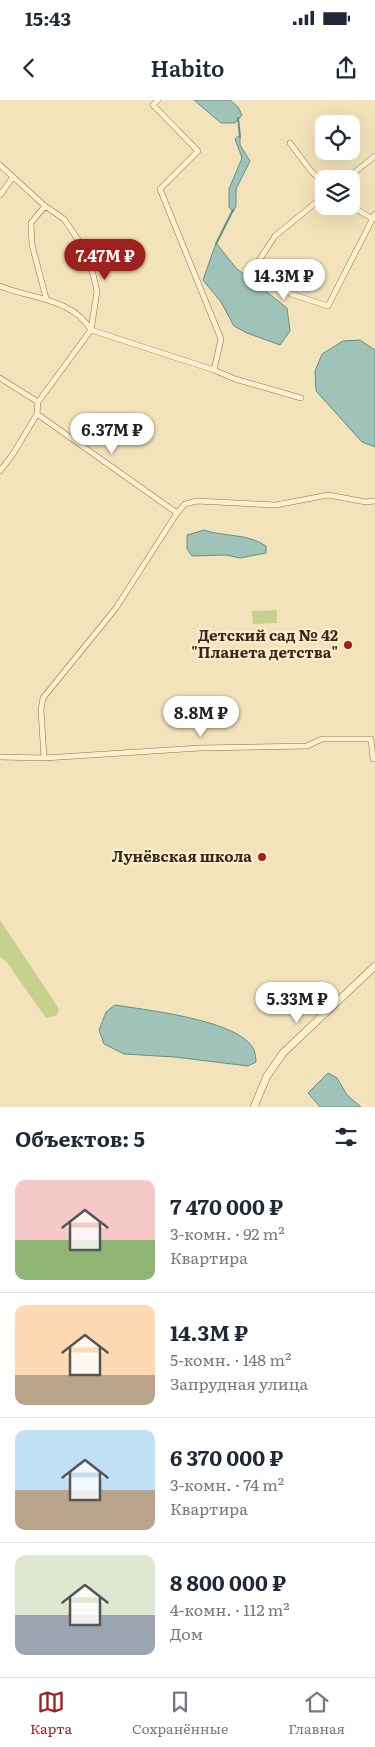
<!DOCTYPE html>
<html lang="ru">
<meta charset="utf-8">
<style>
:root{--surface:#fff;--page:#f2f2f3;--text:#1f2937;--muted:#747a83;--line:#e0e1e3;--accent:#a0201d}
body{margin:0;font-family:Literata,serif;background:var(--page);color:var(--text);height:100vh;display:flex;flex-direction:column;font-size:19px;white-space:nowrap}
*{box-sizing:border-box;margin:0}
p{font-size:16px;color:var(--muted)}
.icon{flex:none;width:28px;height:28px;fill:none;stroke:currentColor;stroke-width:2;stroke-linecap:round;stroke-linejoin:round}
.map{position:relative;height:1007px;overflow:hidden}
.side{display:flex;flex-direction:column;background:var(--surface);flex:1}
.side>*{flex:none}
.fabs{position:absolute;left:315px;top:15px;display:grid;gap:10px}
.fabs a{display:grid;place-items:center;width:45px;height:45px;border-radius:10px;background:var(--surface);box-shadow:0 5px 20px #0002;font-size:25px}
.price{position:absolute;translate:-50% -42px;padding:0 11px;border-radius:18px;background:#fff;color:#222;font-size:16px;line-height:32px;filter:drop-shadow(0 1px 2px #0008)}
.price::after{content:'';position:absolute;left:50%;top:30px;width:15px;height:11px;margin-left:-8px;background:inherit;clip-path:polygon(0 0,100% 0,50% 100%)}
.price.on{background:var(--accent);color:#fff}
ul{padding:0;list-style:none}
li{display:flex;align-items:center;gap:15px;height:125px;padding:0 15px}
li+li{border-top:1px solid var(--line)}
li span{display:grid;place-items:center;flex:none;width:140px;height:100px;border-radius:10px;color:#555}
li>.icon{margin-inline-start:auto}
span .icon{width:60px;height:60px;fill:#fffc;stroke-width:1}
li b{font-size:21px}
h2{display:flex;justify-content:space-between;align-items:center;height:60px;padding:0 15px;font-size:21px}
.status{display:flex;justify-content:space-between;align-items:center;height:35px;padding:0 25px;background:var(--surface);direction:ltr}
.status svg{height:14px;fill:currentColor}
header{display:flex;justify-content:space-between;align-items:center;height:65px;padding:0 15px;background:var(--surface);font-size:22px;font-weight:600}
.dock{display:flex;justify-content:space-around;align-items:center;height:70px;border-top:1px solid var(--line);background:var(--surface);font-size:14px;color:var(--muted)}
.dock a{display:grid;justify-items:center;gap:2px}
.dock .on{color:var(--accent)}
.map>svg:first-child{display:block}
.green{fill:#c7d18e}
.water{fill:#9fc2b9;stroke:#669087}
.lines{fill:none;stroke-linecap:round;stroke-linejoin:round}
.stream{stroke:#669087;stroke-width:2}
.minor-casing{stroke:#8b7253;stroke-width:6}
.tertiary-casing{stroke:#8b7253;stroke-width:8}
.minor{stroke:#fcf0ce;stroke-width:5}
.tertiary{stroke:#fcf0ce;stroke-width:7}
.poi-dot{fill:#a0201d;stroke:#f9edcb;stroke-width:2}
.labels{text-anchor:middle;stroke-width:4.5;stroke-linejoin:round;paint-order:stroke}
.poi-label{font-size:15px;font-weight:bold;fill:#38291a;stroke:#f9edcb;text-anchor:end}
</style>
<div class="status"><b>15:43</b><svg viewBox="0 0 49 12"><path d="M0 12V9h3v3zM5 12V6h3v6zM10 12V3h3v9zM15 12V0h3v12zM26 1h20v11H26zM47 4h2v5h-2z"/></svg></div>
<header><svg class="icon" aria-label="back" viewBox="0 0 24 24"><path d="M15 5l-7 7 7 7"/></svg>Habito<svg class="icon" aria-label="share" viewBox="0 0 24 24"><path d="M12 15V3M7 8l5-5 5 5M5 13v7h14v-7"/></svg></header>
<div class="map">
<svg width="375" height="1007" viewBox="0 0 375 1007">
<rect width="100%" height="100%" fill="#f2e3ba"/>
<!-- green -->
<path class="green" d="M277 510V523L253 524 252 511Z
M0 820 59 909 57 915 46 918 6 861 0 857Z"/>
<!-- water -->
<path class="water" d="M194 0H230L238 7 242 15 235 23H221Z
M240 35V45L250 61 236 89V106L233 112 229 107V89L242 58 235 39Z
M216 143 236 168 287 208 290 231 280 245 247 233 234 226 221 202 203 180Z
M360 240 375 250V347L362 342 316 291 315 271 322 254 343 241Z
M204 430C224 437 247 433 266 446V453L240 458 226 455 192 456 187 449V435Z
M115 905C145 910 241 920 254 950 255 953 256 958 256 962L248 966 175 957 124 954 104 944 99 930 106 912Z
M328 973 337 978 347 995 361 1007H320L308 993Z"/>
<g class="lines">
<!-- stream -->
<path class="stream" d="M238 18 240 37
M216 144 233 110"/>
<!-- minor casing -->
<g class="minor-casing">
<path id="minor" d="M158 0 153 5 198 51 160 89 221 239 214 270 235 279 301 298
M290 43 311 71 324 84
M0 65 45 106 64 119 79 141 93 174 97 191 91 230 214 270
M346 79 375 56
M0 95 13 77
M324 96 275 136 254 168 291 194 328 206 375 114
M45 106 31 123 32 145 46 198
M351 106 373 119
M0 186C31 199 72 198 91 230L38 302 37 314 13 354 0 371
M0 278 38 302
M37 314 177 413
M0 657 44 658 200 648 307 646 322 639H371L373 659H375
M44 658 41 610 43 598 116 508 177 413 185 404 197 401 276 405 328 395 366 402 375 401"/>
</g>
<!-- tertiary casing -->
<g class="tertiary-casing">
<path id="tertiary" d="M254 1007 267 976 283 953 375 866"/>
</g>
<!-- minor -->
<use href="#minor" class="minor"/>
<!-- tertiary -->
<use href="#tertiary" class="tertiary"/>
</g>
<!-- markers -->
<g class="poi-dot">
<circle cx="348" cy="545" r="5"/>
<circle cx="262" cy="757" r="5"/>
</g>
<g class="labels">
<!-- poi labels -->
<g class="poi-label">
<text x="338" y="541">Детский сад № 42<tspan x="338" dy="17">"Планета детства"</tspan></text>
<text x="252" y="762">Лунёвская школа</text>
</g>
</g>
</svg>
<div class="fabs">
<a><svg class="icon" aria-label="locate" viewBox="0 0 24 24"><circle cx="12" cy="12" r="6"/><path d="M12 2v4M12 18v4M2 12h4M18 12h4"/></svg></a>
<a><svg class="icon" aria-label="layers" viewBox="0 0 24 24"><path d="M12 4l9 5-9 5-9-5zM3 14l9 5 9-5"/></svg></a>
</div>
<b class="price on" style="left:105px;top:181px">7.47M ₽</b>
<b class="price" style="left:284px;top:201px">14.3M ₽</b>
<b class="price" style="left:112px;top:355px">6.37M ₽</b>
<b class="price" style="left:201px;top:638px">8.8M ₽</b>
<b class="price" style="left:297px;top:924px">5.33M ₽</b>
</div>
<section class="side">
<h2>Объектов: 5<svg class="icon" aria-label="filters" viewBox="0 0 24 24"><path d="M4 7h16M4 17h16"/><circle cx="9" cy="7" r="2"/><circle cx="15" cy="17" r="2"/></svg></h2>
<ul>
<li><span style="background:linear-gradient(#f6c9c9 60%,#8fb573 0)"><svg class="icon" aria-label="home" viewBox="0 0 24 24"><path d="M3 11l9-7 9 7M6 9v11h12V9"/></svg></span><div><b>7 470 000 ₽</b><p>3-комн. · 92 m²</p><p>Квартира</p></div></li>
<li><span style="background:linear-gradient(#ffd9b3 70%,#b9a48a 0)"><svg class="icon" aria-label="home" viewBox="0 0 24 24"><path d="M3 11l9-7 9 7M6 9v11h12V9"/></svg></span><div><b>14.3M ₽</b><p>5-комн. · 148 m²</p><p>Запрудная улица</p></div></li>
<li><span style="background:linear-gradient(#bfe0f5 60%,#b9a48a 0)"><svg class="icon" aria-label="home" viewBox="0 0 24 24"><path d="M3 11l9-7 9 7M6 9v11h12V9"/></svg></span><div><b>6 370 000 ₽</b><p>3-комн. · 74 m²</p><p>Квартира</p></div></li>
<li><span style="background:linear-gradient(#dfe7d0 60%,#9aa5b1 0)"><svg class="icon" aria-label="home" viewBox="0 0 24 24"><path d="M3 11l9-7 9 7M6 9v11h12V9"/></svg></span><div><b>8 800 000 ₽</b><p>4-комн. · 112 m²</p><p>Дом</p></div></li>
</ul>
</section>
<nav class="dock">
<a class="on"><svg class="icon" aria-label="map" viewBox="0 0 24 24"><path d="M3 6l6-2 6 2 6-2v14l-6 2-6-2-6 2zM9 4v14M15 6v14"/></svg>Карта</a>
<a><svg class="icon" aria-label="saved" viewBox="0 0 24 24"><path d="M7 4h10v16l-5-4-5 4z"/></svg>Сохранённые</a>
<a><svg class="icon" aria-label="home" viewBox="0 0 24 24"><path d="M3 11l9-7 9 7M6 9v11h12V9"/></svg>Главная</a>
</nav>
